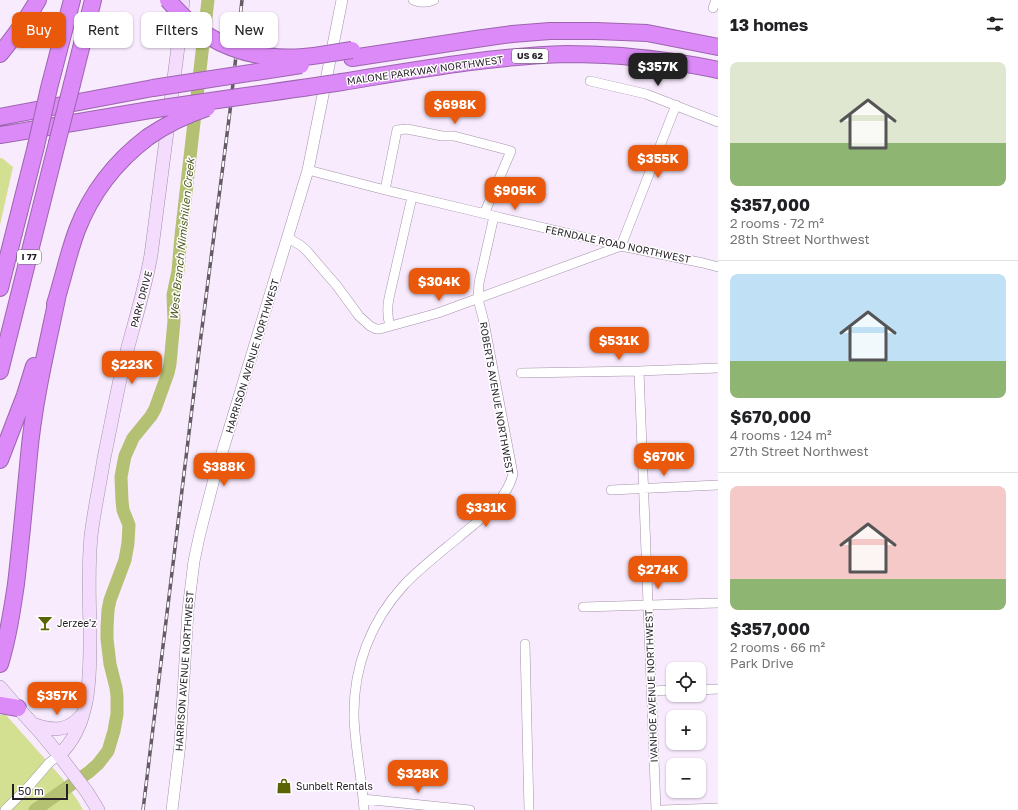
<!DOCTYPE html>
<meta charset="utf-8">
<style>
:root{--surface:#fff;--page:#f6f6f6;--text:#202124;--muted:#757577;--line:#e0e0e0;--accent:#ea580c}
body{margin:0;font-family:"Golos Text",sans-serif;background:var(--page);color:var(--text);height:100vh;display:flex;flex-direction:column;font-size:15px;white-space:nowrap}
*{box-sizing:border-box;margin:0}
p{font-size:13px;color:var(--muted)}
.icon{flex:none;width:22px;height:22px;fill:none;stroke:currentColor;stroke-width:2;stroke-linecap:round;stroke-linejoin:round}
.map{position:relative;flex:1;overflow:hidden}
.side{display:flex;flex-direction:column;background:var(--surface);width:300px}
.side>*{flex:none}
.guide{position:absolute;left:12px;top:12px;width:380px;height:36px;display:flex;gap:8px}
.buttons{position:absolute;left:666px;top:662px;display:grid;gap:8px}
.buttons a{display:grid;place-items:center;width:40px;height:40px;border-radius:8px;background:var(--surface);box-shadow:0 1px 3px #0004;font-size:20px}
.scale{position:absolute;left:12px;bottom:10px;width:56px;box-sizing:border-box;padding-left:4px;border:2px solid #251f27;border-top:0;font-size:11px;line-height:14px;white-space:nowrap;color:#251f27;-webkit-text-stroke:3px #fff;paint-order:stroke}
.price{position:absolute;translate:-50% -34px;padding:0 9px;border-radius:8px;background:var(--accent);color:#fff;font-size:13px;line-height:26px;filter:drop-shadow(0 1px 2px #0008)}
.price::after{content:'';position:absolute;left:50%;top:24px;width:12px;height:9px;margin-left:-6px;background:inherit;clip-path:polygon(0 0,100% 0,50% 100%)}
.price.selected{background:#222;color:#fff}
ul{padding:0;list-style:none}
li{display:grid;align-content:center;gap:8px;height:212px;padding:0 12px}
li+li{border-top:1px solid var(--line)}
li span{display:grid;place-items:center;height:124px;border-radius:8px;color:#555}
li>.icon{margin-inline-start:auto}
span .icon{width:72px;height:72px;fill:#fffc;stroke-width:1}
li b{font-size:17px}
h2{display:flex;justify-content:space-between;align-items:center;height:48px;padding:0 12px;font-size:17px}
.pill{padding:0 14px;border-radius:8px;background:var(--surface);box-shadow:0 1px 3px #0004;font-size:14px;line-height:36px}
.pill.selected{background:var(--accent);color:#fff}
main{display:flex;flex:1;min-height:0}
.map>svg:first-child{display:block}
.green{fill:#d3e091}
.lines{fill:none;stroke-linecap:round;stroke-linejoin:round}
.river{stroke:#b4c072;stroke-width:13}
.minor-casing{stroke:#a292a7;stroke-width:10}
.tertiary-casing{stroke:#a292a7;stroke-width:12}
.secondary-casing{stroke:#a292a7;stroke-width:14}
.motorway-casing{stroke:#9c65ae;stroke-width:18}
.minor{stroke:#fff;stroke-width:9}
.tertiary{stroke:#fff;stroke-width:11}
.secondary{stroke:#f4dcfd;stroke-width:13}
.motorway{stroke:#dc8af7;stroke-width:16}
.rail-casing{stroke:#645b67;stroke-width:3.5}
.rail{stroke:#fff;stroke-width:2;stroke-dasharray:6;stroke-linecap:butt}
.motorway-bridge-casing{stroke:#9c65ae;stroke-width:18;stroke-linecap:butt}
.motorway-bridge{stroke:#dc8af7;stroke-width:16}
.labels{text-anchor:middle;stroke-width:3;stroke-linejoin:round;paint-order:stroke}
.shield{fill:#fff;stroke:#666268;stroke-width:1}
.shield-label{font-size:9px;font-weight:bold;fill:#251f27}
.street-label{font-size:10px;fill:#251f27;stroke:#fff}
.poi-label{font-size:10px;fill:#251f27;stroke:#fff;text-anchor:start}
.water-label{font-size:11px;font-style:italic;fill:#525a21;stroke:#fff}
</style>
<main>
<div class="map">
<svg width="718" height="810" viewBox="0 0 718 810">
<rect width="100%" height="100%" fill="#f9ebfe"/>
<!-- green -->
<path class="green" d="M0 158H2L13 167 0 225Z
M5 714 62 778 78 801 83 810H0V715Z"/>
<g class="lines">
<!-- river -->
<path class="river" d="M35 810 89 772 98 764 108 751 114 731 117 714V696L116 688 110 664 107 639V627L108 610 110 600 125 560 128 543 129 525 123 510 122 501 121 477 123 466 125 456 133 438 151 416 155 409 168 373 170 364 174 321 173 295 178 271 181 236 208 0"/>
<!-- minor casing -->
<g class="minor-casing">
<path id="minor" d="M413 0C421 3 426 3 434 0
M713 8 716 0
M590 81 646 94 718 122
M308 170 385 190 494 216 621 246 703 263 718 267
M385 190 397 130 407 129 442 136H454L511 151 484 214
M288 238 300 245 306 250 337 286 359 316 370 326 376 329H380L438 313 621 246 676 105
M390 326C387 316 387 308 389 298L412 197
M639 371 656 810
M521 373 639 371 718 368
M611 490 718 485
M583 607 718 603
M525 644 529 810
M699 690 718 689
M652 691 673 690
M363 799 470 810
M5 810 30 785 49 763 59 755
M364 810C362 779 355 748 354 717 353 667 371 621 404 585 421 567 441 552 459 537 480 519 506 502 513 474L484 322 478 299 479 283 494 216
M662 810 718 808"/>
</g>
<!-- tertiary casing -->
<g class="tertiary-casing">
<path id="tertiary" d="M172 810 180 744 182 711 188 610 194 561 200 533 214 479 308 170 342 0"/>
</g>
<!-- secondary casing -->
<g class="secondary-casing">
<path id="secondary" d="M0 687 18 708 40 732 59 755 87 792 98 810
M33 724C52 731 67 732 81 716
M59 755C93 724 90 668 90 626 89 596 88 566 91 536 94 510 100 484 104 458 110 430 115 402 121 375 130 335 144 295 151 255L177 55 183 0"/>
</g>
<!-- motorway casing -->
<g class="motorway-casing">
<path id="motorway" d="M0 54C14 37 27 19 38 0
M352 58 476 39 512 34 550 31H596L647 33 718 47
M342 82C416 70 492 56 567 54 586 54 604 55 622 56 654 59 687 63 718 70
M72 84 93 0
M49 88 72 0
M0 117 153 88
M0 135 150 110
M0 288 36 146
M55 304C63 279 68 254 77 230 92 191 115 162 148 137
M0 371 57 143
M0 460 25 395 34 366
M0 664C8 638 12 611 16 584 21 541 25 498 29 455 34 400 47 347 58 294
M0 705 18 708"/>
</g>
<!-- minor -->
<use href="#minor" class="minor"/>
<!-- tertiary -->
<use href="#tertiary" class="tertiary"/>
<!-- secondary -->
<use href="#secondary" class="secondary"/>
<!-- motorway -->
<use href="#motorway" class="motorway"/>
<!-- rail casing -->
<g class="rail-casing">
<path id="rail" d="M143 810 198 359 230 111 242 0"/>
</g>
<!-- rail -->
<use href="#rail" class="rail"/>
<!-- motorway-bridge casing -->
<g class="motorway-bridge-casing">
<path id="motorway-bridge" d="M168 0C203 43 249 61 303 57 320 56 336 52 352 50
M153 88 301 65
M150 110C214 100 278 92 342 82
M148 137C167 124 186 115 207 108
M57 143 72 84
M36 146 49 88"/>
</g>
<!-- motorway-bridge -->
<use href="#motorway-bridge" class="motorway-bridge"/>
</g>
<!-- icons -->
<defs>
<g id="bar-bare" transform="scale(1.2)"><path d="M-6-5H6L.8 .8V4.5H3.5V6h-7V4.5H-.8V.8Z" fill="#5b6404" stroke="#fff" stroke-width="2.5" paint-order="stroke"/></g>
<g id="shop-bare" transform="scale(1.2)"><path d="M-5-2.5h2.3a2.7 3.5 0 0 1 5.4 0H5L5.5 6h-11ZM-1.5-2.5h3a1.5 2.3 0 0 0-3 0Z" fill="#5b6404" stroke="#fff" stroke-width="2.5" paint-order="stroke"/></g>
</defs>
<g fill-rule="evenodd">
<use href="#bar-bare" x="45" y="623"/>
<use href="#shop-bare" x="284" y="786"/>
</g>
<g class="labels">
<!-- shield labels -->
<g class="shield">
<rect x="512" y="49" width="36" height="14" rx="3"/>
<rect x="17" y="250" width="24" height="14" rx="3"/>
</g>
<g class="shield-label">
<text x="530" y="59">US 62</text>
<text x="29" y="260">I 77</text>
</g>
<!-- street labels -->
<g class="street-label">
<text transform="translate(425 70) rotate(-8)" y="4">MALONE PARKWAY NORTHWEST</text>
<text transform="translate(618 244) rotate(12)" y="4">FERNDALE ROAD NORTHWEST</text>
<text transform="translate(141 299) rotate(-75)" y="4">PARK DRIVE</text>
<text transform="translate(252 356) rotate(-73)" y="4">HARRISON AVENUE NORTHWEST</text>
<text transform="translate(497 398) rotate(80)" y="4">ROBERTS AVENUE NORTHWEST</text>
<text transform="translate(184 671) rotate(-86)" y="4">HARRISON AVENUE NORTHWEST</text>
<text transform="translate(651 686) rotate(-92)" y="4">IVANHOE AVENUE NORTHWEST</text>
</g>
<!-- poi labels -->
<g class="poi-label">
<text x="57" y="627">Jerzee'z</text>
<text x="296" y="790">Sunbelt Rentals</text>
</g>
<!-- water labels -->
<g class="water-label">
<text transform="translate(182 239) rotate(-84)" y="4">West Branch Nimishillen Creek</text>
</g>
</g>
</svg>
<div class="buttons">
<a><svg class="icon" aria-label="locate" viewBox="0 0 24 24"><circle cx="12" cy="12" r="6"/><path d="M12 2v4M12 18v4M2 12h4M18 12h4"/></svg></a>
<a>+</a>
<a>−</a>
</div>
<div class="scale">50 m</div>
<b class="price selected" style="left:658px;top:87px">$357K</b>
<b class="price" style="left:455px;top:125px">$698K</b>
<b class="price" style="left:658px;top:179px">$355K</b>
<b class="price" style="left:515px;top:211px">$905K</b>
<b class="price" style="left:439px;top:302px">$304K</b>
<b class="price" style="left:619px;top:361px">$531K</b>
<b class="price" style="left:132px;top:385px">$223K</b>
<b class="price" style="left:664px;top:477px">$670K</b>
<b class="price" style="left:224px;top:487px">$388K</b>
<b class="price" style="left:486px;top:528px">$331K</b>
<b class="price" style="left:658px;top:590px">$274K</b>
<b class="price" style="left:57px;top:716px">$357K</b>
<b class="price" style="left:418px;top:794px">$328K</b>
<div class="guide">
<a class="pill selected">Buy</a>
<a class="pill">Rent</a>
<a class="pill">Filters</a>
<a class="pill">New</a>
</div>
</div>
<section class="side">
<h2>13 homes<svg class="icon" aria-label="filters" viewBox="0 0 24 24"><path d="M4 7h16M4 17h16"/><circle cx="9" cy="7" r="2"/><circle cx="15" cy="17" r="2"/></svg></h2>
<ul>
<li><span style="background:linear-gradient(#dfe7d0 65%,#8fb573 0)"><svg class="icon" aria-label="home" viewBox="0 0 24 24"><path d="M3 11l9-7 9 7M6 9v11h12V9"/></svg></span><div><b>$357,000</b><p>2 rooms · 72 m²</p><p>28th Street Northwest</p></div></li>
<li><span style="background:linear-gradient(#bfe0f5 70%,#8fb573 0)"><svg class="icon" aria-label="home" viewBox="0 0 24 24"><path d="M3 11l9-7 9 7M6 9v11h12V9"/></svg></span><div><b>$670,000</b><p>4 rooms · 124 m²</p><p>27th Street Northwest</p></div></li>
<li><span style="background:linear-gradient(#f6c9c9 75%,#8fb573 0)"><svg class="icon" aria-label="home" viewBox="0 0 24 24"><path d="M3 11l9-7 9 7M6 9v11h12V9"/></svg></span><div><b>$357,000</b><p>2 rooms · 66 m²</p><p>Park Drive</p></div></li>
</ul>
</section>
</main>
